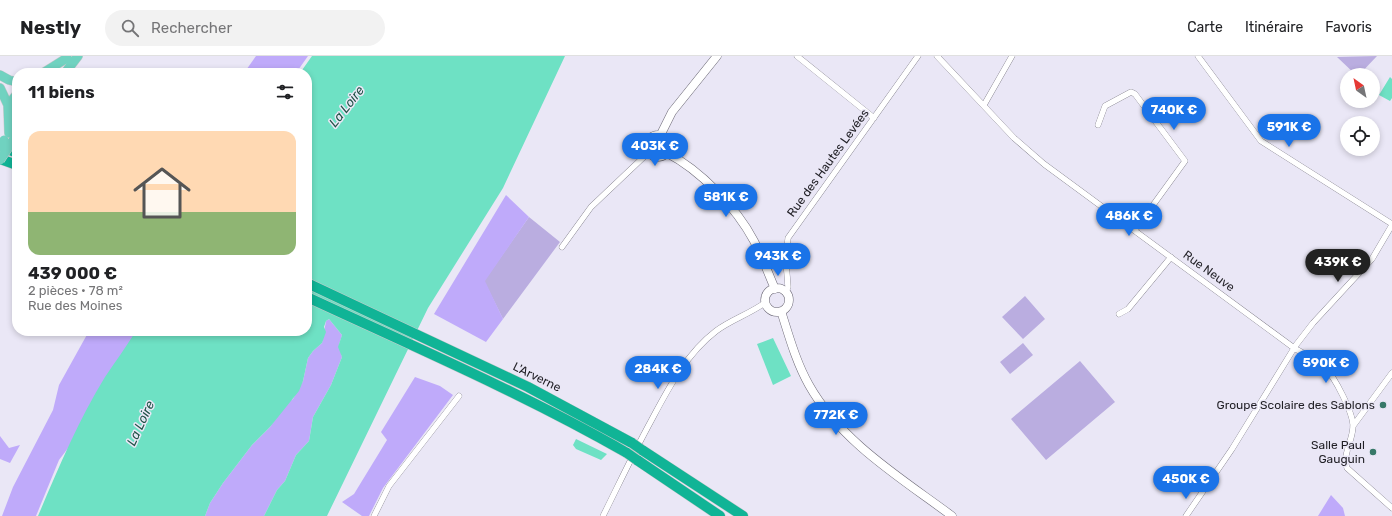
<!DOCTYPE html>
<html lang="fr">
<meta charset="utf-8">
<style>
:root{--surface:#fff;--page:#f2f2f2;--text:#202124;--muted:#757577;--line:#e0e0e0;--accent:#1a73e8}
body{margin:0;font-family:Rubik,sans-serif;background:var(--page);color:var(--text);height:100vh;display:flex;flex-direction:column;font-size:15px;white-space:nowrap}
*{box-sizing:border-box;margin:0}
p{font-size:13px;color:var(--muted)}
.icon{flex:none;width:22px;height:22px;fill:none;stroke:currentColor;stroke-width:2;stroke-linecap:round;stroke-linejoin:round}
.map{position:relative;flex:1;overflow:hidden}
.drawer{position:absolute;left:12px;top:12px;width:300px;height:268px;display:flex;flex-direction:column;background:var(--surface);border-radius:16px;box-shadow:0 2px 6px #0003}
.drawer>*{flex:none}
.needle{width:26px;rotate:327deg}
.controls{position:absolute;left:1340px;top:12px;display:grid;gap:8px}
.controls a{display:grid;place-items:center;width:40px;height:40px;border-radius:50%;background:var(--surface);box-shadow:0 2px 6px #0003;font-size:20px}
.price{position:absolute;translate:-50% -34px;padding:0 9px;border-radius:14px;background:var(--accent);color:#fff;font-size:13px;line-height:26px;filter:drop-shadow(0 1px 2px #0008)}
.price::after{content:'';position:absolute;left:50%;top:24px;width:12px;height:9px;margin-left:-6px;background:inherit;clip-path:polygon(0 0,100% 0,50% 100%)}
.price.on{background:#222;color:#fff}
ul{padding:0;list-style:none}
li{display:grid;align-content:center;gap:8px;height:212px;padding:0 16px}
li span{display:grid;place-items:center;height:124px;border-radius:12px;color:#555}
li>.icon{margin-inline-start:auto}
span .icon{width:72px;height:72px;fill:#fffc;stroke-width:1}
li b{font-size:17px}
h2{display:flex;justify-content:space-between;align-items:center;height:48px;padding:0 16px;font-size:17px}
header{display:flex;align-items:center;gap:24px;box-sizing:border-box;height:56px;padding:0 20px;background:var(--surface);border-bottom:1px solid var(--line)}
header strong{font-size:19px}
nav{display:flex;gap:22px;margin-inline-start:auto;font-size:14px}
.search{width:280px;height:36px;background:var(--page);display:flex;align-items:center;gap:10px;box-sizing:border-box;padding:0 14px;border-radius:22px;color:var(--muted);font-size:15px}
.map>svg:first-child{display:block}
.green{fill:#baade0}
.forest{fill:#bfaafa}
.water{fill:#6ee1c4}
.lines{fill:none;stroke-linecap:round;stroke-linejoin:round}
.street-casing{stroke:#6a6774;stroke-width:6}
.secondary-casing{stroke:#6a6774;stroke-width:9}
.primary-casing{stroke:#c9c9cb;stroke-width:10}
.highway-casing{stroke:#c9c9cb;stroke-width:11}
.street{stroke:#fff;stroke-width:5.5}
.secondary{stroke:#fff;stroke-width:8}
.primary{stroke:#70d2c0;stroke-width:9}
.highway{stroke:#10b496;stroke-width:10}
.primary-bridge-casing{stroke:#c9c9cb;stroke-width:10;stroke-linecap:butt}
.highway-bridge-casing{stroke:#c9c9cb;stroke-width:11;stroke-linecap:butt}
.primary-bridge{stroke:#70d2c0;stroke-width:9}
.highway-bridge{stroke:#10b496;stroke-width:10}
.poi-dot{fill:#377868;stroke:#eae7f6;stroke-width:1.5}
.labels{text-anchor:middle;stroke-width:3;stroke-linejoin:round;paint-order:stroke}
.street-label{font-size:12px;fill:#201f25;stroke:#eae7f6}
.poi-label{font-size:12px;fill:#201f25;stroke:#eae7f6;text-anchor:end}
.water-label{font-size:13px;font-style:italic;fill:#215347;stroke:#eae7f6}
</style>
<header>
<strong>Nestly</strong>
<div class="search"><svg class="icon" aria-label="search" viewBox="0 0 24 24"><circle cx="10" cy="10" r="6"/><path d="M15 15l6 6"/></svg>Rechercher</div>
<nav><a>Carte</a><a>Itinéraire</a><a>Favoris</a></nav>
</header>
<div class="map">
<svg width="1392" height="460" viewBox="0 0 1392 460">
<rect width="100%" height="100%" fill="#eae7f6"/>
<!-- green -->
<path class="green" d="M1377 0 1359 19H1356L1337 1Z
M529 161 560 186 503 263 484 225Z
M1025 240 1045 263 1023 283 1002 261Z
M1023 287 1033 299 1010 318 1000 306Z
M1080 305 1115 346 1046 404 1011 363Z"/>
<!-- forest -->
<path class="forest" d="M256 0H308L296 17H244Z
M506 139 529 161 485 225 503 263 486 286 434 258Z
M329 263 342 279 339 289 342 301 331 329 313 361 309 385 296 399 285 425 277 434 264 460H205L210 447 223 427 252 389 270 371 287 347 293 343 303 325 308 302 313 295 322 287 326 265Z
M89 275H140L78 379 59 404 36 460H2L13 431 53 354 59 329Z
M415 321 440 330 453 339 383 432 369 460H362L342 446 354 438 387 384 381 376Z
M0 380 9 392 20 389 10 407 0 403Z
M1331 439 1343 452 1345 460H1318Z"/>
<!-- water -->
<path class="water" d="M312 0H565L503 132 428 252 327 460H264L277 434 285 425 296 399 309 385 313 361 331 329 342 301 338 291 342 279 329 263 326 265 324 271 326 276 322 287 313 295 308 302 303 325 299 335 270 371 252 389 223 427 210 447 205 460H38C58 413 78 365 105 321 115 306 126 291 136 275H307V17H300Z
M1390 21 1392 23V42L1390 45 1379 39Z
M773 282 791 320 773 329 757 288Z
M576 383 607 398 601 404 576 393 573 389Z"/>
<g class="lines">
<!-- street casing -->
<g class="street-casing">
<path id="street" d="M797 0 874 62
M937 0 1014 82 1044 108 1294 292C1305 298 1316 304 1325 312 1335 321 1353 357 1353 370 1353 384 1342 399 1347 412L1392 452
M1198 0 1261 85 1392 168
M984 49 1012 0
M1098 69 1105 50 1131 36 1135 38 1185 105 1135 174
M562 191 591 151 649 96
M786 236 788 231 786 205 788 182 918 0
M1119 258 1128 253 1171 201
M1353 370 1392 317
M374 460 389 430 459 340
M603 460C619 428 634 396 651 365 668 333 686 298 716 275 732 263 750 258 766 246
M1186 460 1232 393 1296 289 1313 267 1372 203 1392 169"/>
</g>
<!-- secondary casing -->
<g class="secondary-casing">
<path id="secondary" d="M647 90a11 11 0 1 1 22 0a11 11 0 1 1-22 0Z
M660 80 672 56 717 0
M667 97C700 114 736 151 754 185 762 200 768 217 775 233
M765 244a12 12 0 1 1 24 0a12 12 0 1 1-24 0Z
M781 255C789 280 796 306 809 329 841 386 901 422 952 460"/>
</g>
<!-- primary casing -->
<g class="primary-casing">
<path id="primary" d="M43 17 67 2
M65 17 78 0
M0 19 9 24 17 26
M0 32 8 49 17 60
M9 77 8 49 17 38
M12 86 17 80"/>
</g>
<!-- highway casing -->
<g class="highway-casing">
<path id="highway" d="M0 90 17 97
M0 103 17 109
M307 227 528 331 632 387
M307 241C415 291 524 338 627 397
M642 394 743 460
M637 404 720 460"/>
</g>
<!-- street -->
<use href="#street" class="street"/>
<!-- secondary -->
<use href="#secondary" class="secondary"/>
<!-- primary -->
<use href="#primary" class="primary"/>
<!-- highway -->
<use href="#highway" class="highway"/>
<!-- primary-bridge casing -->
<g class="primary-bridge-casing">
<path id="primary-bridge" d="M0 91 4 84
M0 104 12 86"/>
</g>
<!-- highway-bridge casing -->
<g class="highway-bridge-casing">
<path id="highway-bridge" d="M632 387 642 394
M627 397 637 404"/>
</g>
<!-- primary-bridge -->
<use href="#primary-bridge" class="primary-bridge"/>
<!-- highway-bridge -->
<use href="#highway-bridge" class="highway-bridge"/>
</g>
<!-- markers -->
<g class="poi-dot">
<circle cx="1383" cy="349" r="4"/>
<circle cx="1373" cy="396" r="4"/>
</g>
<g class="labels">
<!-- street labels -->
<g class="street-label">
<text transform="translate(828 107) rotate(-54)" y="4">Rue des Hautes Levées</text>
<text transform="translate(1209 215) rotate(36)" y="4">Rue Neuve</text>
<text transform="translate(537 321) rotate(26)" y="4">L'Arverne</text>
</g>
<!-- poi labels -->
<g class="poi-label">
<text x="1375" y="353">Groupe Scolaire des Sablons</text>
<text x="1365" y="393">Salle Paul<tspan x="1365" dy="14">Gauguin</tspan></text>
</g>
<!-- water labels -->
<g class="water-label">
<text transform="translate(346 50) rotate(-52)" y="5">La Loire</text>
<text transform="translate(140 367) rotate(-65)" y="5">La Loire</text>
</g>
</g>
</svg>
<div class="controls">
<a><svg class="needle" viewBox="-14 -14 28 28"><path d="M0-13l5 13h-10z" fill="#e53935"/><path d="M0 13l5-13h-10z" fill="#757577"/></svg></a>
<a><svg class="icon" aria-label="locate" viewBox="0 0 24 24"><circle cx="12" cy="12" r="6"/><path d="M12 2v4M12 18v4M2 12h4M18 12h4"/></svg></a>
</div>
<b class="price" style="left:1174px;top:75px">740K €</b>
<b class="price" style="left:1289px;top:92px">591K €</b>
<b class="price" style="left:655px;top:111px">403K €</b>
<b class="price" style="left:726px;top:162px">581K €</b>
<b class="price" style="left:1129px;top:181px">486K €</b>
<b class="price" style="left:778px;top:221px">943K €</b>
<b class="price on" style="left:1338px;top:227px">439K €</b>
<b class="price" style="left:1326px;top:328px">590K €</b>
<b class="price" style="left:658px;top:334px">284K €</b>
<b class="price" style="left:836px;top:380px">772K €</b>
<b class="price" style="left:1186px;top:444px">450K €</b>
<section class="drawer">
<h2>11 biens<svg class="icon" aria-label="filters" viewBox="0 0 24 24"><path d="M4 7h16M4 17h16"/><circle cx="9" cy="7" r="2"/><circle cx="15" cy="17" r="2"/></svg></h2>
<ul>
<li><span style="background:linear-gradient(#ffd9b3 65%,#8fb573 0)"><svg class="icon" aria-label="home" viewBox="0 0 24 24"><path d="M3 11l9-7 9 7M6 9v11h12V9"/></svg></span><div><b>439 000 €</b><p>2 pièces · 78 m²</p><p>Rue des Moines</p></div></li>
</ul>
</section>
</div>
